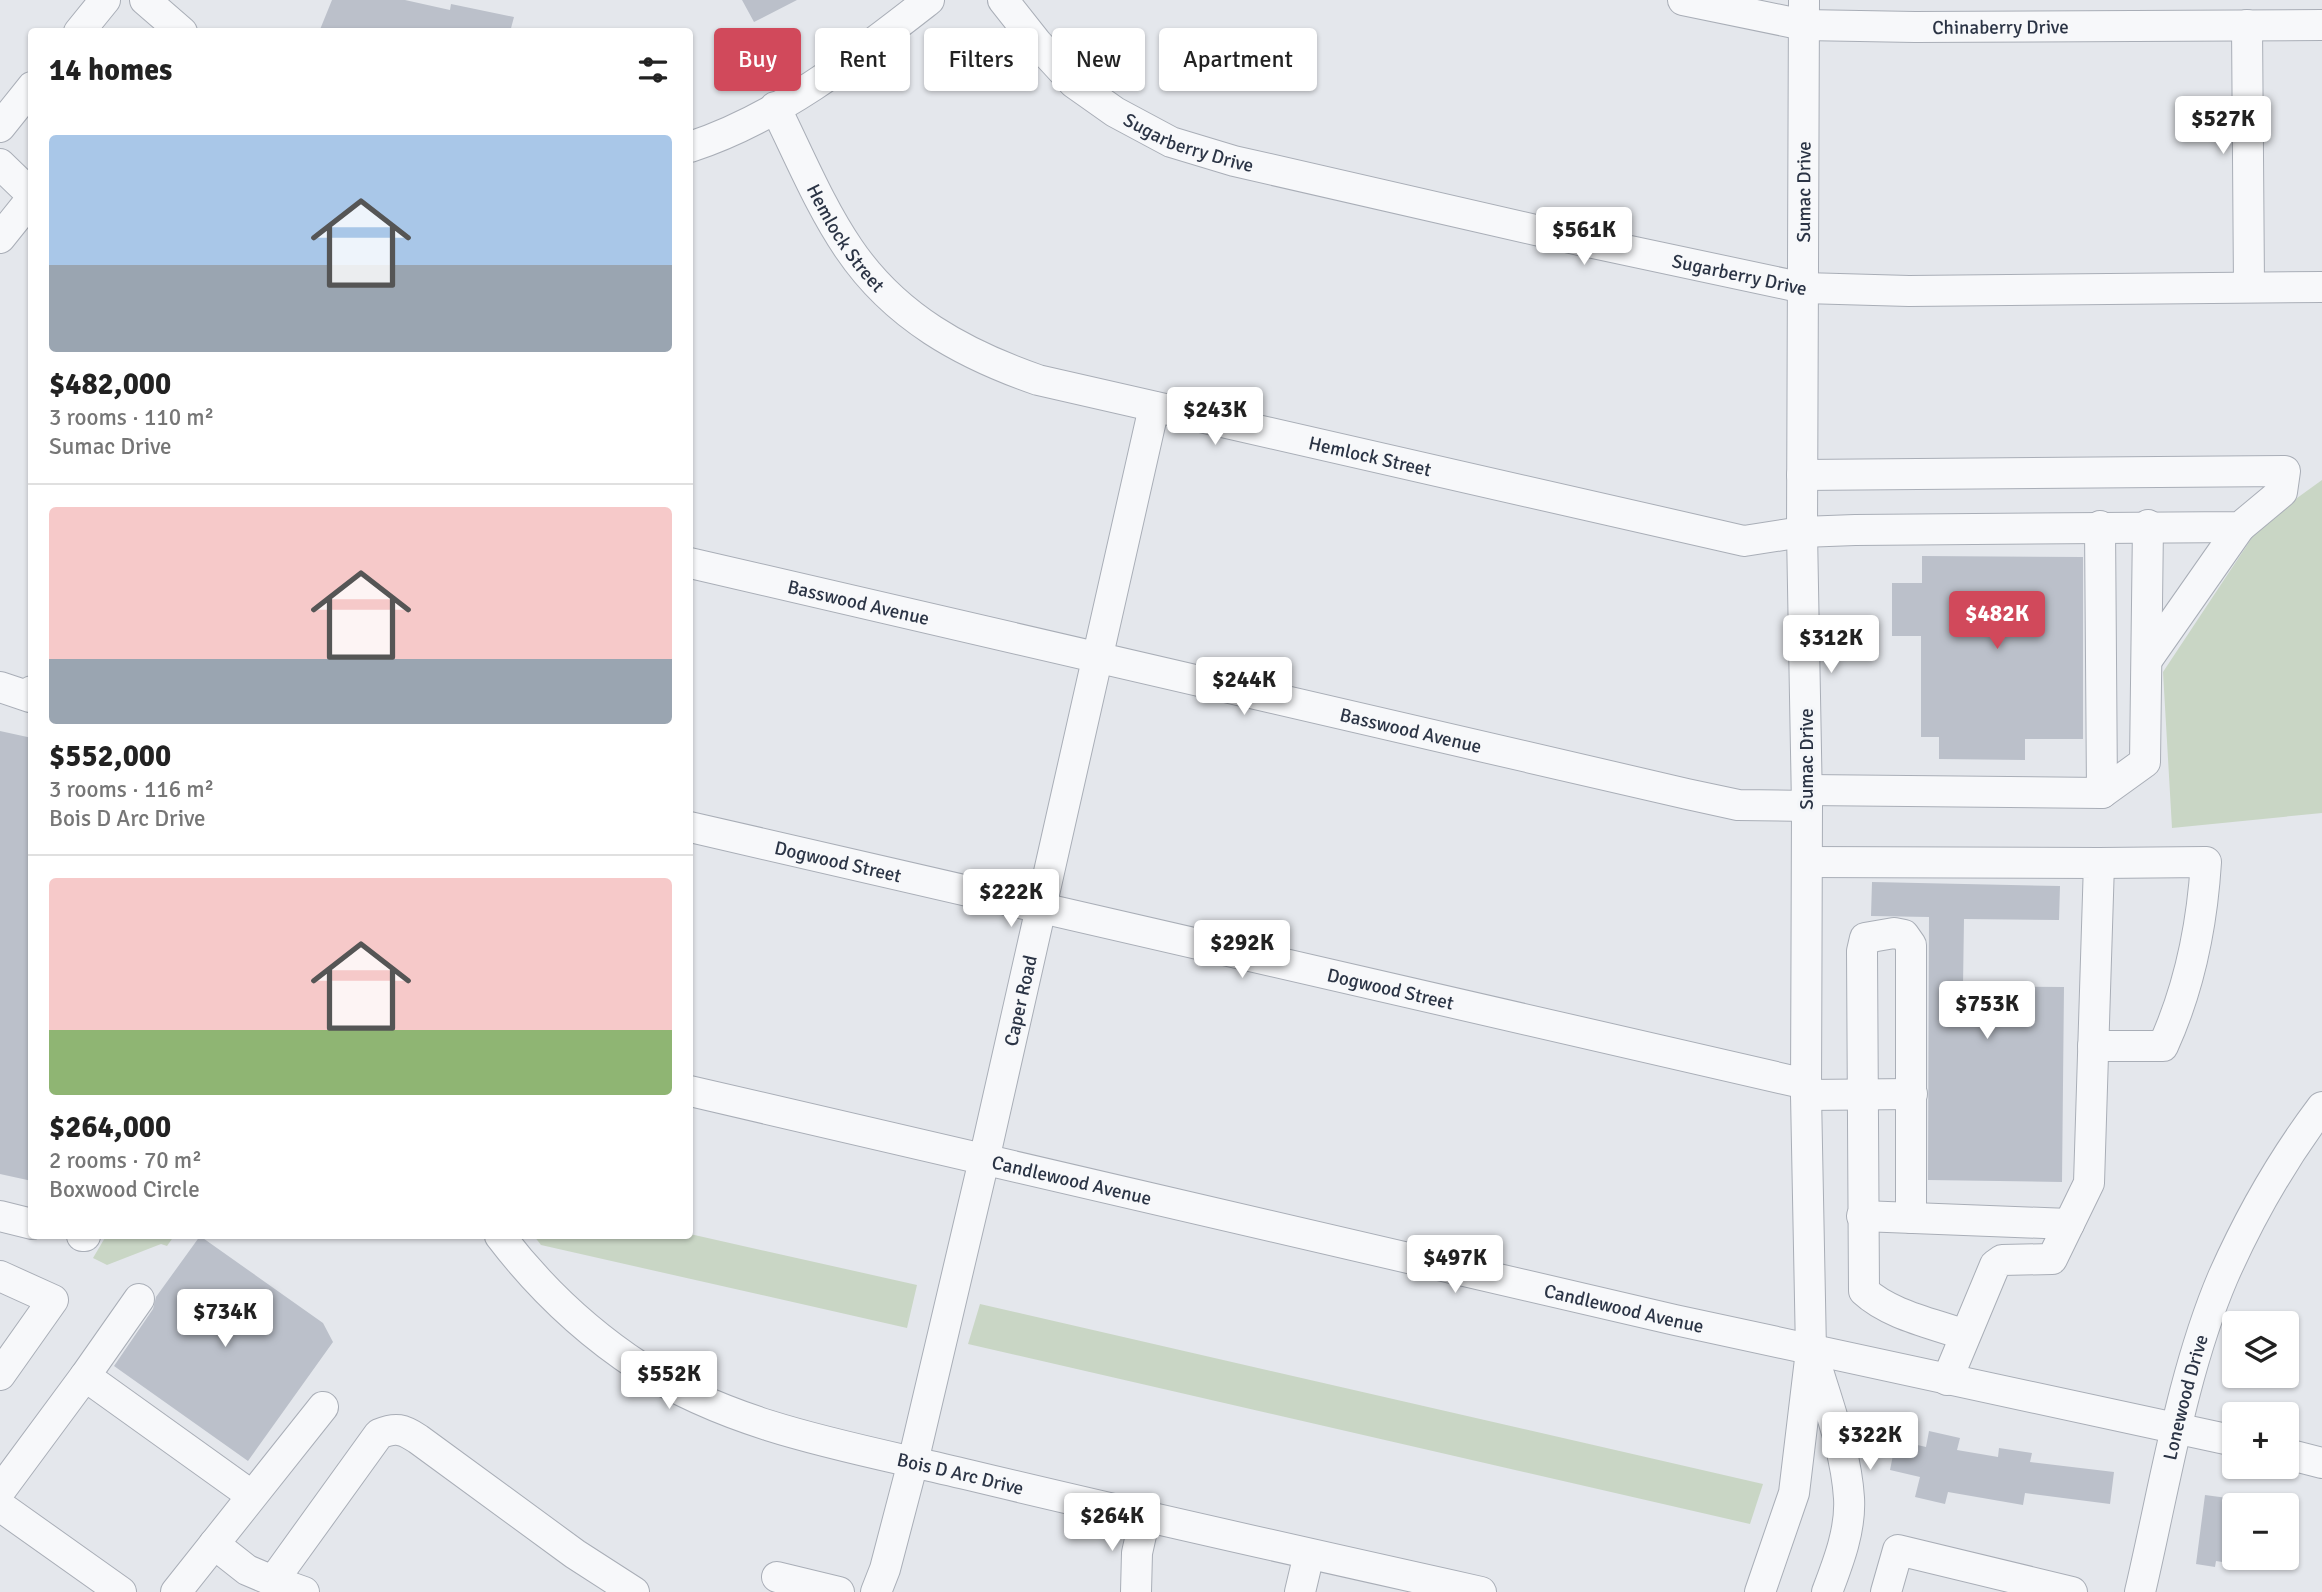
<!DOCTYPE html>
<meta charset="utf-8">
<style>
:root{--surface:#fff;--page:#f6f6f6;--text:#222;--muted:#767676;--line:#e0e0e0;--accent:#d1495b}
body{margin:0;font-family:Signika,sans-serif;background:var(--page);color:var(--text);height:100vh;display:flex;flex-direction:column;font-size:26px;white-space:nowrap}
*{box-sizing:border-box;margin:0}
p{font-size:23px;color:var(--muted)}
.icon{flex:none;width:38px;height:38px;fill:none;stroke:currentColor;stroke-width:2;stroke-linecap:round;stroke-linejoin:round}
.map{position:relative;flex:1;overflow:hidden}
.side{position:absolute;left:28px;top:28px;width:665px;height:1211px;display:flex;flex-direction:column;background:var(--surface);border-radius:7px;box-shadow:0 2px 5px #0004}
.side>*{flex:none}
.banner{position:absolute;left:714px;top:28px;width:665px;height:63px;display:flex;gap:14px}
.controls{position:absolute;left:2222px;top:1311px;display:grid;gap:14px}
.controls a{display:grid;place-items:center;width:77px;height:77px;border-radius:7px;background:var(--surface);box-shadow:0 2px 5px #0004;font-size:35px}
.price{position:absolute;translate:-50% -60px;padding:0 16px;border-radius:7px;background:#fff;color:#222;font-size:23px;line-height:46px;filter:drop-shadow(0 2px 4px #0008)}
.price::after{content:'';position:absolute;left:50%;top:42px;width:21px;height:16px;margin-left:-10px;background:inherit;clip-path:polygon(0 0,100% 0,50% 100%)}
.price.current{background:var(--accent);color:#fff}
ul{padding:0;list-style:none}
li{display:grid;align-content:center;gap:14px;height:371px;padding:0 21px}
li+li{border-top:2px solid var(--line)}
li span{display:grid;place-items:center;height:217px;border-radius:7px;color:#555}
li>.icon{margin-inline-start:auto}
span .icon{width:126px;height:126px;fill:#fffc;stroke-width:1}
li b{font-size:30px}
h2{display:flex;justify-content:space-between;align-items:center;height:84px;padding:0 21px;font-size:30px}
.pill{padding:0 24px;border-radius:7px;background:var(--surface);box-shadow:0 2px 5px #0004;font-size:24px;line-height:63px}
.pill.current{background:var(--accent);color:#fff}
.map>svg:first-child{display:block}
.green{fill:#c9d6c5}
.building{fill:#bbc0ca}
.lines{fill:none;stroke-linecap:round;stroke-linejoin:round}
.minor-casing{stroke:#a9aeb7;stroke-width:32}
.minor{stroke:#f7f8fa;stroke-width:30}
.labels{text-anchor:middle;stroke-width:6;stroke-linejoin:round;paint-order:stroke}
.street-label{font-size:19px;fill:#2b3445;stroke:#f4f6f9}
</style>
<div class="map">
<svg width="2322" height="1592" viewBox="0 0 2322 1592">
<rect width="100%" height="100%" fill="#e4e7ec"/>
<!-- green -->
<path class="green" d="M2322 480V813L2172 828 2163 672 2261 524Z
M690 1234 917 1285 907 1328 541 1245 534 1236Z
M106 1236H174L167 1246 161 1244 107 1265 93 1258Z
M980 1304 1763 1484 1750 1524 968 1344Z"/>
<!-- building -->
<path class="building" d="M332 0H405L450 10 451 4 514 17 510 32H319Z
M742 0H797L754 22Z
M1922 556 2083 557V739H2025V760L1939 759V737H1921V636H1892V583H1922Z
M0 731 32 738V1181L0 1174Z
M1872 882 2060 886 2059 920 1964 919 1963 986 2064 987 2062 1182 1928 1180 1929 917 1871 916Z
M200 1236 323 1323 333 1342 248 1461 114 1366 153 1309 156 1297Z
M1929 1431 1960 1438 1957 1450 1998 1457 1999 1448 2032 1453 2030 1462 2114 1472 2110 1504 2025 1493 2023 1505 1948 1492 1945 1504 1915 1497 1920 1477 1890 1470 1896 1440 1926 1447Z
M2205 1495 2235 1499 2231 1531 2235 1532V1564L2216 1561 2215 1567 2196 1564Z"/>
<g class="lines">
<!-- minor casing -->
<g class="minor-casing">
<g id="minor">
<path d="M145 0 182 32"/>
<path id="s1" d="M1003 0 1037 43 1074 83 1115 112 1171 142 1234 161 1588 242 1804 288 1909 291 2322 287"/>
<path id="s2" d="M1683 0 1804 25 1915 27 2322 25"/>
<path d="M2247 25 2249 287"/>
<path d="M79 32 105 0"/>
<path id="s3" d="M775 107C798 153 820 207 849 249 895 317 963 354 1038 380L1744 541 1802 532 1855 530 2240 527 2282 492 2285 471 1802 475"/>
<path d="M0 127 32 87"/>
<path d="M690 147C779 118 856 57 929 0"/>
<path d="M0 164 32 195"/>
<path d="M0 238 32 198"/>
<path id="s4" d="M690 563 1687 794 1738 805 1807 806"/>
<path d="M2147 660 2240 527"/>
<path d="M0 687 30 697 32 691"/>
<path d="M1807 790 2102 793 2100 526"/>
<path d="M2102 793 2145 762 2148 525"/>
<path id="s5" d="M690 827 1806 1084"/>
<path d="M1807 862 2099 863 2089 1183 2052 1259 2002 1260 1995 1265 1947 1380"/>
<path d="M2093 1046H2163C2190 987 2202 926 2206 862L2099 863"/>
<path id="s6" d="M690 1091 1675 1320 2235 1441"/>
<path d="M1806 1095 1912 1094"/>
<path d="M0 1216 32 1224"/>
<path d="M1862 1216 2069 1224"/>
<path d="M1911 1218V945L1904 935 1894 933 1865 938 1862 951 1864 1291C1890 1315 1932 1323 1965 1335"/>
<path d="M82 1236H85"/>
<path id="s7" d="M500 1236C539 1287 585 1331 640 1367 737 1430 858 1448 969 1475 1139 1516 1310 1554 1481 1592"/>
<path d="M0 1276 53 1300 0 1375"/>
<path d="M1815 1361C1828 1405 1846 1451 1849 1498 1851 1530 1838 1563 1827 1592"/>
<path d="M85 1376 139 1299"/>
<path d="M2287 1454 2322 1463"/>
<path d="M0 1491 85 1376 251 1495"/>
<path d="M0 1506 121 1592"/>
<path d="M214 1544 247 1570 273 1581 379 1434C396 1427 403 1429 418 1439L575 1554 634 1592"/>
<path d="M777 1577 839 1592"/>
<path d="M273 1581 304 1592"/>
<path d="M176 1592 323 1407"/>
<path id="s8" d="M876 1592 885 1569 913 1462 984 1160 1154 407"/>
<path d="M1136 1592 1137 1553 1145 1517"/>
<path d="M1300 1592 1309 1554"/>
<path id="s9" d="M1760 1592 1794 1493 1811 1351 1806 1095 1807 806 1802 532 1804 0"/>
<path d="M1886 1592 1898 1550 2072 1592"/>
<path id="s10" d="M2140 1592C2164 1490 2182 1373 2223 1277 2250 1216 2282 1160 2322 1107"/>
</g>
</g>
<!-- minor -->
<use href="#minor" class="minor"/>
</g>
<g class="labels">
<!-- street labels -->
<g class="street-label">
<text dy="7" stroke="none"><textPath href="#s2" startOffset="320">Chinaberry Drive</textPath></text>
<text dy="7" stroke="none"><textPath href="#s1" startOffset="240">Sugarberry Drive</textPath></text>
<text dy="7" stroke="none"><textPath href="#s9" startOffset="1407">Sumac Drive</textPath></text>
<text dy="7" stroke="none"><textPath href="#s3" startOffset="149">Hemlock Street</textPath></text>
<text dy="7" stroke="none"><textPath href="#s1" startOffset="807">Sugarberry Drive</textPath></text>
<text dy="7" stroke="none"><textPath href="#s3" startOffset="735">Hemlock Street</textPath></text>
<text dy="7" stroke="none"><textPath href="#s4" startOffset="173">Basswood Avenue</textPath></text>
<text dy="7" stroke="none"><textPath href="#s4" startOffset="740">Basswood Avenue</textPath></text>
<text transform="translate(1806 759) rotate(-90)" y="7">Sumac Drive</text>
<text dy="7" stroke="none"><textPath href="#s5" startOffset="152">Dogwood Street</textPath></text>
<text dy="7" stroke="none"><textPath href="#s5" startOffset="719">Dogwood Street</textPath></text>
<text dy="7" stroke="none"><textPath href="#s8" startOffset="609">Caper Road</textPath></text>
<text dy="7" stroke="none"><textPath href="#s6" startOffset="392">Candlewood Avenue</textPath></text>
<text dy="7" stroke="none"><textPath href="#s6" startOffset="959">Candlewood Avenue</textPath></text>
<text dy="7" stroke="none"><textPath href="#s10" startOffset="200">Lonewood Drive</textPath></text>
<text dy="7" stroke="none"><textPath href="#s7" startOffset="532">Bois D Arc Drive</textPath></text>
</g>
</g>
</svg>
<div class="controls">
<a><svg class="icon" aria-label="layers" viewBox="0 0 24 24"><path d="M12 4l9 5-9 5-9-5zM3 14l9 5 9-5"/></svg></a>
<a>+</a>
<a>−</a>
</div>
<b class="price" style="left:2223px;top:156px">$527K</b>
<b class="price" style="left:1584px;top:267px">$561K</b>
<b class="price" style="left:1215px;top:447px">$243K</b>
<b class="price current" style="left:1997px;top:651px">$482K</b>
<b class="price" style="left:1831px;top:675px">$312K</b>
<b class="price" style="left:1244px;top:717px">$244K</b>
<b class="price" style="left:1011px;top:929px">$222K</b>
<b class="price" style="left:1242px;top:980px">$292K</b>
<b class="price" style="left:1987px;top:1041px">$753K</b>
<b class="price" style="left:1455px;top:1295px">$497K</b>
<b class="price" style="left:225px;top:1349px">$734K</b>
<b class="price" style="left:669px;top:1411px">$552K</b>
<b class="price" style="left:1870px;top:1472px">$322K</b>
<b class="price" style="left:1112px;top:1553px">$264K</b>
<div class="banner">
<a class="pill current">Buy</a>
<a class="pill">Rent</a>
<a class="pill">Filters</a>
<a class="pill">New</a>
<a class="pill">Apartment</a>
</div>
<section class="side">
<h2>14 homes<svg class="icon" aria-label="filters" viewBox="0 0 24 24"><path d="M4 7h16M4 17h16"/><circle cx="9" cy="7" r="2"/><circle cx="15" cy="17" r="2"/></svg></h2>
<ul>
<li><span style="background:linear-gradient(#a9c7e8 60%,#9aa5b1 0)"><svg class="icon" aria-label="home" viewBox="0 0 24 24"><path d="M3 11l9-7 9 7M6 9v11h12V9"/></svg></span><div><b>$482,000</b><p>3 rooms · 110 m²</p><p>Sumac Drive</p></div></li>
<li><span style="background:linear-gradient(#f6c9c9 70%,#9aa5b1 0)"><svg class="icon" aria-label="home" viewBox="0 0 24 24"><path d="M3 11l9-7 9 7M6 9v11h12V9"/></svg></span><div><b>$552,000</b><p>3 rooms · 116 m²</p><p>Bois D Arc Drive</p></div></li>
<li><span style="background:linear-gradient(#f6c9c9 70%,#8fb573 0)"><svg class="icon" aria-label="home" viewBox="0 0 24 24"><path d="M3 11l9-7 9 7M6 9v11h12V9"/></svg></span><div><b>$264,000</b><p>2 rooms · 70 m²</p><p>Boxwood Circle</p></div></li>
</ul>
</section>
</div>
